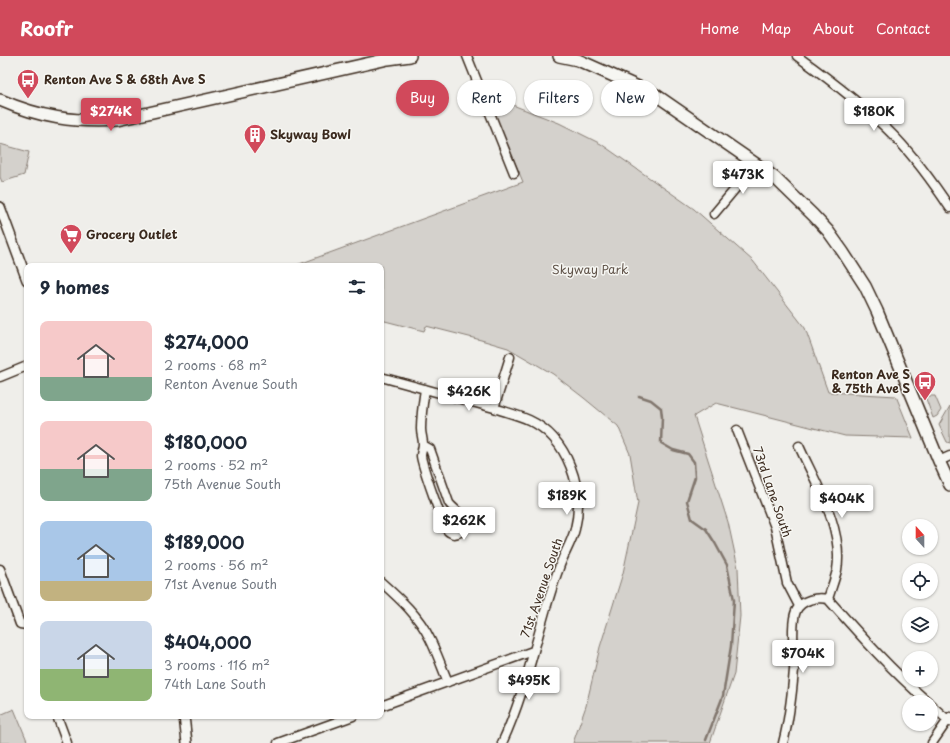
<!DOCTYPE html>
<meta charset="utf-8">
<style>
:root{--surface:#fff;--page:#f2f2f3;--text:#1f2937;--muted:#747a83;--accent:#d1495b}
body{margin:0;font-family:"Playpen Sans",sans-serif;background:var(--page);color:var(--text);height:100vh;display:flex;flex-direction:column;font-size:15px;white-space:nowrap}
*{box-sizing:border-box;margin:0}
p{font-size:13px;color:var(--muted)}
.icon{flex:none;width:22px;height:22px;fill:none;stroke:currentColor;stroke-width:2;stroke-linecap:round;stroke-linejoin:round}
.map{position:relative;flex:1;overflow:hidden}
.sheet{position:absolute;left:24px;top:207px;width:360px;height:456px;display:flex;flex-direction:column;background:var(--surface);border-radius:8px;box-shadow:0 1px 3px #0004}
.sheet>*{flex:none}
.guide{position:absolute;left:396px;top:24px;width:380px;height:36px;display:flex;gap:8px}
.needle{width:26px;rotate:339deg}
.fabs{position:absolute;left:902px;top:463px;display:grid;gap:8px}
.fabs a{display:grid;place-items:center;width:36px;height:36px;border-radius:50%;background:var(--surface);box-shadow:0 1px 3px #0004;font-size:20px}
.price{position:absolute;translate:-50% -34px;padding:0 9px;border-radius:4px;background:#fff;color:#222;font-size:13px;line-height:26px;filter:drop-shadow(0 1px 2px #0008)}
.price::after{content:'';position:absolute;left:50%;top:24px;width:12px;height:9px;margin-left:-6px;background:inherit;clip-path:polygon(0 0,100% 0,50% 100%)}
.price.active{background:var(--accent);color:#fff}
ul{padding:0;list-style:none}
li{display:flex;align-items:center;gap:12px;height:100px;padding:0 16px}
li span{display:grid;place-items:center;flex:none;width:112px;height:80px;border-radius:8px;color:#555}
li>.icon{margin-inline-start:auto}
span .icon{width:48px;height:48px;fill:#fffc;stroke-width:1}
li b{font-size:17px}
h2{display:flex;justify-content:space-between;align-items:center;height:48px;padding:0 16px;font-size:17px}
.chip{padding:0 14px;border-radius:18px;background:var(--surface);box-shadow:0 1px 3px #0004;font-size:14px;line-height:36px}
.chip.active{background:var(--accent);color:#fff}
header{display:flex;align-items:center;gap:24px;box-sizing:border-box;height:56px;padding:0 20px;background:var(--accent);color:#fff}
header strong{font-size:19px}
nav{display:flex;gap:22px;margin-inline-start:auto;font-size:14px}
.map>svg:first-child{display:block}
.green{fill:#d4d1cc;stroke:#887e75}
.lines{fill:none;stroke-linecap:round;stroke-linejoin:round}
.stream{stroke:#81766d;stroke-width:2.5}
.minor-casing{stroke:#3b2a1e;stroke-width:11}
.tertiary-casing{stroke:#3b2a1e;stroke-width:12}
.secondary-casing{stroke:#3b2a1e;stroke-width:14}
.minor{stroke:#f6f6f2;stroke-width:8}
.tertiary{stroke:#f6f6f2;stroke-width:9}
.secondary{stroke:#f6f6f2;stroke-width:11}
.labels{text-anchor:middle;stroke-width:3;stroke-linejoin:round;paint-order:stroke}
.poi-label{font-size:12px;font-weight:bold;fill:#3b2a1e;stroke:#f6f6f2;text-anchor:start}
.park-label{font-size:12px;fill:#61544a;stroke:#f6f6f2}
.street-label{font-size:12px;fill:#3b2a1e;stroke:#f6f6f2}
</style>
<header>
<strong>Roofr</strong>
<nav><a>Home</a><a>Map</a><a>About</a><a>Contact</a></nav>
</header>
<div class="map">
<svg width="950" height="687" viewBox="0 0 950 687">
<rect width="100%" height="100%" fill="#efeeea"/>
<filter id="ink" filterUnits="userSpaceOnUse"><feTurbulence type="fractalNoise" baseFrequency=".025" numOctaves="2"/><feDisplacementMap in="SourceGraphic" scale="8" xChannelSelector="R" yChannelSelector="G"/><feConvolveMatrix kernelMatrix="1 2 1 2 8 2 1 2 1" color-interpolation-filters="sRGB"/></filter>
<g filter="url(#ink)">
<!-- green -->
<path class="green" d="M510 48 559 67 601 88 694 153 753 205 805 272 828 336 896 340 913 382 845 380 716 347 694 360 728 466 738 512 740 560 734 618 710 687H573L586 650 600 591 623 517 638 447 630 398 618 370 584 342 553 318 508 292 481 284 426 270 424 275 381 264V210H294L523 126 494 56Z
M0 88 29 96 24 119 2 126 0 121Z
M925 340H935L941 354 937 360 933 362Z
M950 350V387L947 386 939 369Z
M14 653 28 687H0V659Z"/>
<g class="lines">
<!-- stream -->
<path class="stream" d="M639 340 651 344 661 352 662 361 661 387 673 394 688 398 694 406 695 421 687 445 692 463 706 473 715 487 727 509 734 544 731 590 723 640 706 684"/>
<!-- minor casing -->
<g class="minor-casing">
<path id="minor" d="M467 0 514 117
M797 0C832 25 866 51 896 82 916 103 934 128 950 152
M714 158 756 108
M0 321 27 310
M381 321 494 352 510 301
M494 352C506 356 518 359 529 364 568 382 585 433 575 473 572 486 563 499 559 512 554 525 550 539 546 552 533 597 522 644 502 687
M737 374 775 471 787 527 799 550
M423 389 430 393 449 447C454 455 476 465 462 475 460 476 457 478 454 478 453 478 449 476 448 475 443 470 422 409 421 400 421 396 423 392 423 388 423 383 421 378 421 373 421 360 423 346 425 333
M799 390C815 426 844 472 837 514 835 523 831 533 828 543
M939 405 950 400
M0 513 20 568 27 569
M381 526C400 543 419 560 430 583 437 597 442 612 448 626
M931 649 950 666
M381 650 533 595
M57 660 67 687
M278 687 353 660
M783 687C789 664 792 638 794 614 795 597 790 569 796 555 802 543 817 541 828 543 860 579 892 615 928 646
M932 687 950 661"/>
</g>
<!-- tertiary casing -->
<g class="tertiary-casing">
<path id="tertiary" d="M0 151 27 224
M184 660 187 687"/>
</g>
<!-- secondary casing -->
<g class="secondary-casing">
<path id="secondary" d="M559 0 578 4 656 39 756 108 775 122 813 159 828 175 843 196 865 230 877 255 939 405 950 429
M0 44C39 61 74 67 117 64L388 3 410 0"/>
</g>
<!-- minor -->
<use href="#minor" class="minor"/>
<!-- tertiary -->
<use href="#tertiary" class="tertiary"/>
<!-- secondary -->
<use href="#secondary" class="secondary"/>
</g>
</g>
<!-- icons -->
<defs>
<g id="bus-pin" transform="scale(1.15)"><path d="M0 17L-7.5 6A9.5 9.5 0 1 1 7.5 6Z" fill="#d1495b" stroke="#f6f6f2"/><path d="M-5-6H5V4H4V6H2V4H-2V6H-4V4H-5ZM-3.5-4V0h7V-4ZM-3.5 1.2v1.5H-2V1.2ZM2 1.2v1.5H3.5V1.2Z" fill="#fff"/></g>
<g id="building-pin" transform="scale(1.15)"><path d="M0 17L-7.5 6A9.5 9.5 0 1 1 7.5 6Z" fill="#d1495b" stroke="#f6f6f2"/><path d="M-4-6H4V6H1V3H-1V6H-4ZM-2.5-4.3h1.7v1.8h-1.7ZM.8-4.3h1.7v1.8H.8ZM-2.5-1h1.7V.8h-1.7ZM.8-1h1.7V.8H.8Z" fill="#fff"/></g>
<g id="supermarket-pin" transform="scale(1.15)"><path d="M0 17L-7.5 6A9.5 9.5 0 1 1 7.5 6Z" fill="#d1495b" stroke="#f6f6f2"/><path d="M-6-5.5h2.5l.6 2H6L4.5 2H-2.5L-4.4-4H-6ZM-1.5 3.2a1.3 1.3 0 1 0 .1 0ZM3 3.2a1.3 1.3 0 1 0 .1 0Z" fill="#fff"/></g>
</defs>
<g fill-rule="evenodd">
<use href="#bus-pin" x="28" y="24"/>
<use href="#building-pin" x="255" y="79"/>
<use href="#supermarket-pin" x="71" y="179"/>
<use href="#bus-pin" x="925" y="326"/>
</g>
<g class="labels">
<!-- poi labels -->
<g class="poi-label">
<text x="44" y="28">Renton Ave S &amp; 68th Ave S</text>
<text x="270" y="83">Skyway Bowl</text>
<text x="86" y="183">Grocery Outlet</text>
<text x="910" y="323" text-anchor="end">Renton Ave S<tspan x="910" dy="14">&amp; 75th Ave S</tspan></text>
</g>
<!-- park labels -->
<g class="park-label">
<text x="590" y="218">Skyway Park</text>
</g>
<!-- street labels -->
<g class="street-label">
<text transform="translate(772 436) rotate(71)" y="4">73rd Lane South</text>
<text transform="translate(542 532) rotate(-71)" y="4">71st Avenue South</text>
</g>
</g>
</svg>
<div class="fabs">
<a><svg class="needle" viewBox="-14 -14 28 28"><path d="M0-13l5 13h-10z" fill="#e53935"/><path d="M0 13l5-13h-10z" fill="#747a83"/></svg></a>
<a><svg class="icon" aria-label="locate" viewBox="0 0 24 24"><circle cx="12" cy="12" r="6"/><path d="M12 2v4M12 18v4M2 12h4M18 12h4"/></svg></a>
<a><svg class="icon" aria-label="layers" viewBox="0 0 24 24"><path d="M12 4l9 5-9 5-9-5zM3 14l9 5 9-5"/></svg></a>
<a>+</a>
<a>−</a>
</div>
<b class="price active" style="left:111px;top:76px">$274K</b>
<b class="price" style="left:874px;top:76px">$180K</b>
<b class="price" style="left:743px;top:139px">$473K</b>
<b class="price" style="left:469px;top:356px">$426K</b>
<b class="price" style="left:567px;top:460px">$189K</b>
<b class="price" style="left:842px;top:463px">$404K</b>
<b class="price" style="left:464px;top:485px">$262K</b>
<b class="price" style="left:803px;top:618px">$704K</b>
<b class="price" style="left:529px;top:645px">$495K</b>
<div class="guide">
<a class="chip active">Buy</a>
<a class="chip">Rent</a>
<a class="chip">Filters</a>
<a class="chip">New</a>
</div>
<section class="sheet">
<h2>9 homes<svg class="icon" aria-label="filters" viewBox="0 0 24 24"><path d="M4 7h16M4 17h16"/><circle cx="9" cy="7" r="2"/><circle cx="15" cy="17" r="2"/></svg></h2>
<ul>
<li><span style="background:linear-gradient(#f6c9c9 70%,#7fa58c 0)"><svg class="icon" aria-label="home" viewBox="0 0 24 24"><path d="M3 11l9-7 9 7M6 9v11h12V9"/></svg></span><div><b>$274,000</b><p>2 rooms · 68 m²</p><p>Renton Avenue South</p></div></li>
<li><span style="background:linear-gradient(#f6c9c9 60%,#7fa58c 0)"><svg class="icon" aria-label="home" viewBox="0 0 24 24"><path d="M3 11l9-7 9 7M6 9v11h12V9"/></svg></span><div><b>$180,000</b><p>2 rooms · 52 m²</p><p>75th Avenue South</p></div></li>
<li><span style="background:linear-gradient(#a9c7e8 75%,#c2b280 0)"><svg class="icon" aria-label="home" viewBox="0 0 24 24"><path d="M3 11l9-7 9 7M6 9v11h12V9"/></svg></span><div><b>$189,000</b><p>2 rooms · 56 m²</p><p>71st Avenue South</p></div></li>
<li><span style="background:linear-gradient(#c9d6e8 60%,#8fb573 0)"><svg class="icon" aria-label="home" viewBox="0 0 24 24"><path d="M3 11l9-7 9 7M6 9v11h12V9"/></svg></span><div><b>$404,000</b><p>3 rooms · 116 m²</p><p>74th Lane South</p></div></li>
</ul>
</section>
</div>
